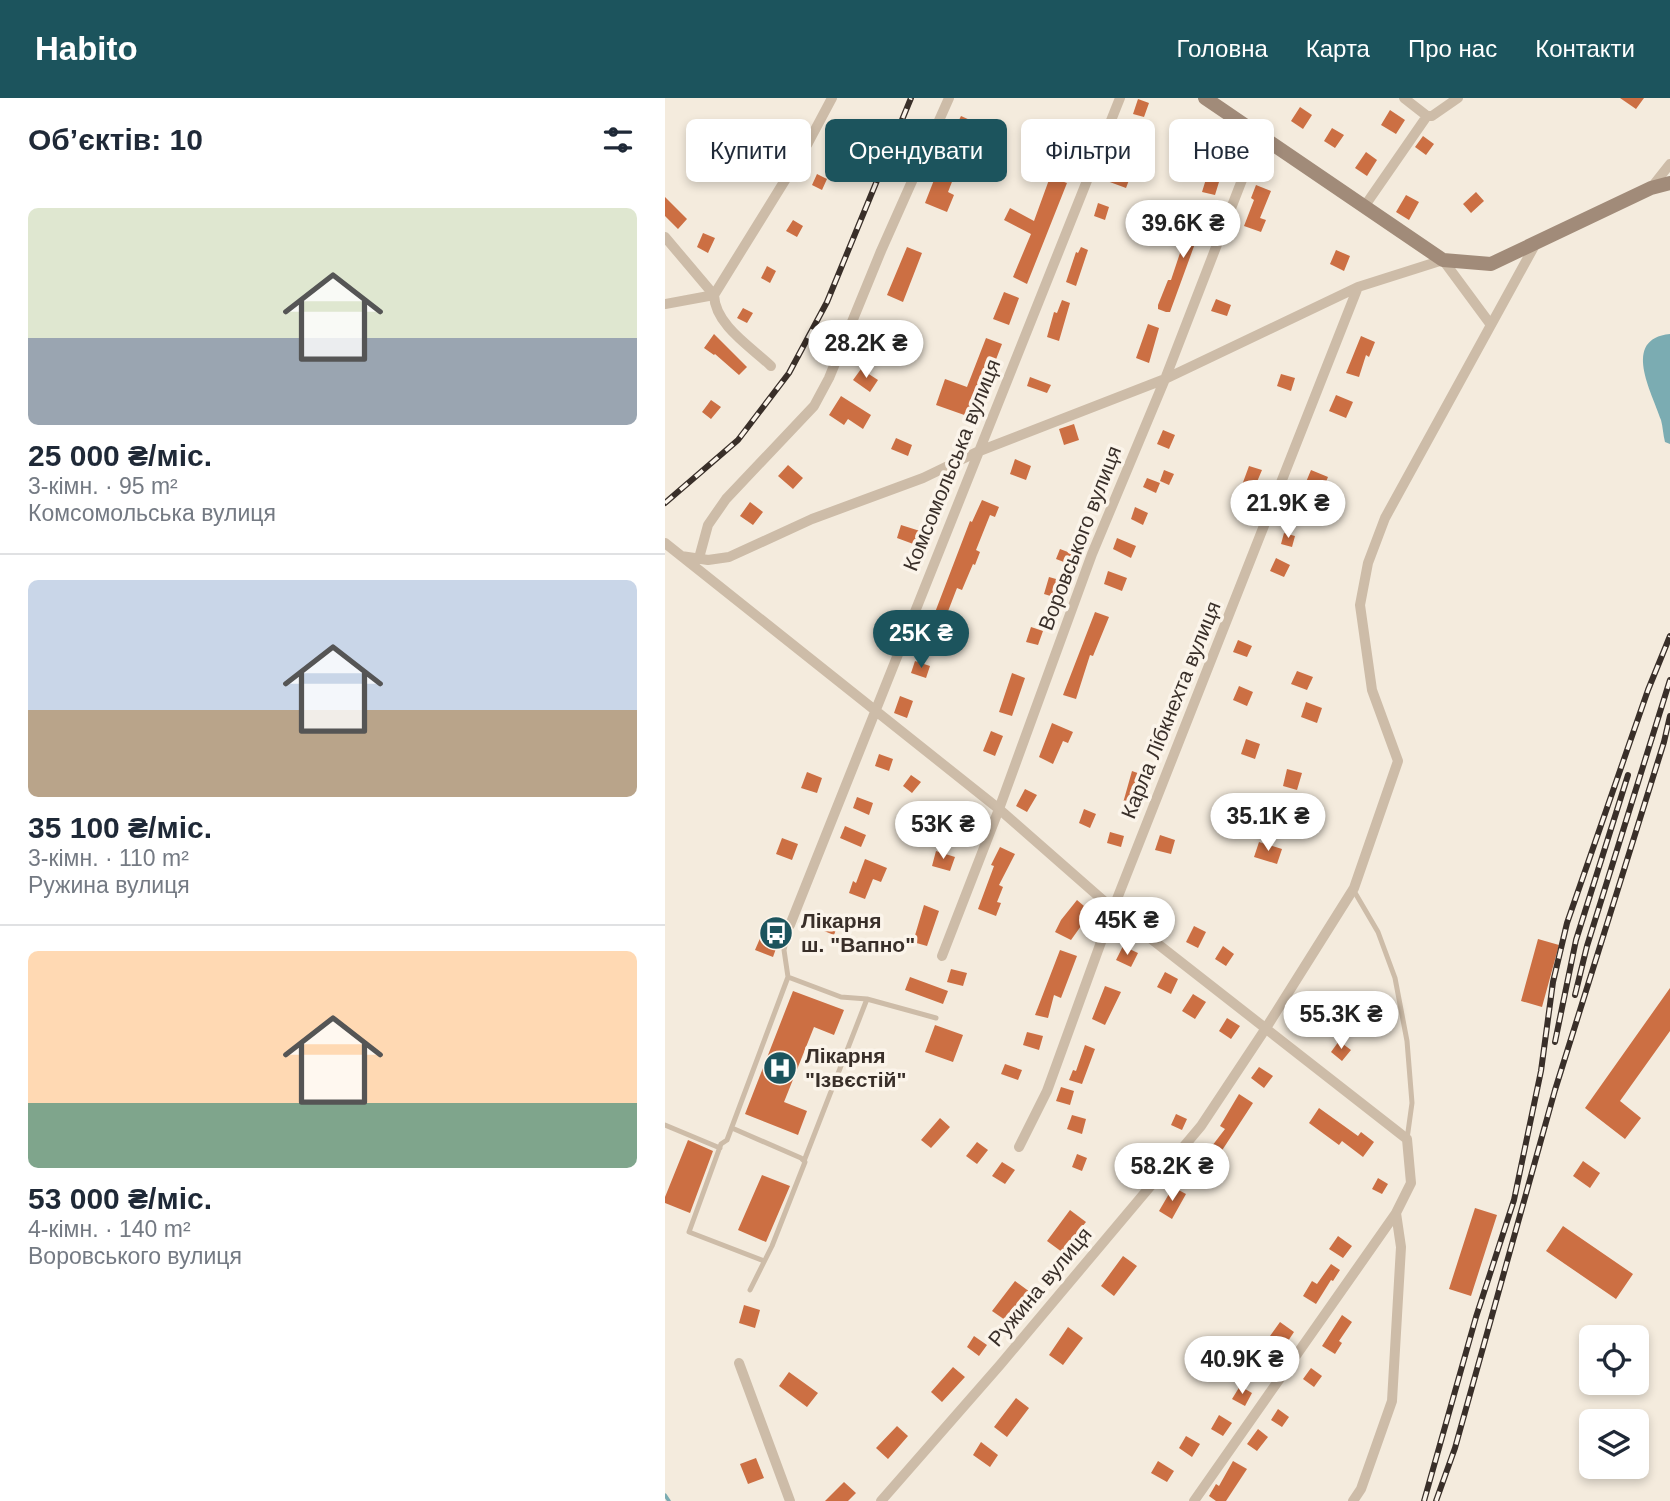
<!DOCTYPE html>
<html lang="uk">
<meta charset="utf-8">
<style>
:root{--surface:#fff;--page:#f6f6f7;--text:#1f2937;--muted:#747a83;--line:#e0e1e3;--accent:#1c545d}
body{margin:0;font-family:Arial,sans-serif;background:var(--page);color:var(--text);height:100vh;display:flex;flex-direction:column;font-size:26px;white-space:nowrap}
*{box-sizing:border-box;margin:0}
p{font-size:23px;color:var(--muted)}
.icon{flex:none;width:38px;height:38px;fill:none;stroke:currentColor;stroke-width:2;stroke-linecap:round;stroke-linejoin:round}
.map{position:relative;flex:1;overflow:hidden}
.details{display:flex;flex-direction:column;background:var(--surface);width:665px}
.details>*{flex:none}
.top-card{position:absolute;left:21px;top:21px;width:665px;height:63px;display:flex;gap:14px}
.tools{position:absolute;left:914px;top:1227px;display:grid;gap:14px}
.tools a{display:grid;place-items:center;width:70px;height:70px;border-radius:10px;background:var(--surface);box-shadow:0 4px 10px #0003;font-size:35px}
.price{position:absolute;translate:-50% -60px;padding:0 16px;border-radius:24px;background:#fff;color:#222;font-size:23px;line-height:46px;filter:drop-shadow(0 2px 4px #0008)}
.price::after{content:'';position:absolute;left:50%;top:42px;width:21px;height:16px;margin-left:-10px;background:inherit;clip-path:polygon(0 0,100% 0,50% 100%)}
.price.active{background:var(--accent);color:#fff}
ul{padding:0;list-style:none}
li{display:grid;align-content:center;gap:14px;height:371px;padding:0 28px}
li+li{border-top:2px solid var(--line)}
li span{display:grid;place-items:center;height:217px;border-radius:10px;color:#555}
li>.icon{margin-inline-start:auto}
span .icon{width:126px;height:126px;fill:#fffc;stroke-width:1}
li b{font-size:30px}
h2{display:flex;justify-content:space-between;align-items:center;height:84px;padding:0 28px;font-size:30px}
.chip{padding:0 24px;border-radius:10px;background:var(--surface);box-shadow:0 4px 10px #0003;font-size:24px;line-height:63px}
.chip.active{background:var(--accent);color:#fff}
header{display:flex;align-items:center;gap:42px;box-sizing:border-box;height:98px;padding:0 35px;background:var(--accent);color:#fff}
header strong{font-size:33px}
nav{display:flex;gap:38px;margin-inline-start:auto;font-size:24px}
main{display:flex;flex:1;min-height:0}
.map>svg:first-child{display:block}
.water{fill:#7bacb2}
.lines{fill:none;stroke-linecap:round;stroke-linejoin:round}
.stream{stroke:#7bacb2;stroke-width:3.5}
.building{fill:#cc6f43}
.service{stroke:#cdbca8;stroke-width:5}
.minor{stroke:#cdbca8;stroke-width:10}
.secondary{stroke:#a18b79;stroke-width:14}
.rail-casing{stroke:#392f29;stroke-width:6}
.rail{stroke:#fbf4ea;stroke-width:3.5;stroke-dasharray:10;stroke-linecap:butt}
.labels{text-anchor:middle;stroke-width:7;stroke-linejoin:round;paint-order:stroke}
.street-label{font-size:21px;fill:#392f29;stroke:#fbf4ea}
.poi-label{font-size:21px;font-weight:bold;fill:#392f29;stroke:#fbf4ea;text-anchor:start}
</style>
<header>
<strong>Habito</strong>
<nav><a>Головна</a><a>Карта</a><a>Про нас</a><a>Контакти</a></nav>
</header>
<main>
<section class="details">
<h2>Об’єктів: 10<svg class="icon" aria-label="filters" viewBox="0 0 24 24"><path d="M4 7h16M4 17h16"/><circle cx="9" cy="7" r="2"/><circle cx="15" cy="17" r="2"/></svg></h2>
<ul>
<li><span style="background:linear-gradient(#dfe7d0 60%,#9aa5b1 0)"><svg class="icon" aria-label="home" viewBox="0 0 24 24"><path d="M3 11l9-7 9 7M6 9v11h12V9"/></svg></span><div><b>25 000 ₴/міс.</b><p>3-кімн. · 95 m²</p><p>Комсомольська вулиця</p></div></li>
<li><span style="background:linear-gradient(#c9d6e8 60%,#b9a48a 0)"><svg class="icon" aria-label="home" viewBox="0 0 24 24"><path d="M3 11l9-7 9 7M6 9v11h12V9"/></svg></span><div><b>35 100 ₴/міс.</b><p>3-кімн. · 110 m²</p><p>Ружина вулиця</p></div></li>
<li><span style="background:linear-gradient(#ffd9b3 70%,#7fa58c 0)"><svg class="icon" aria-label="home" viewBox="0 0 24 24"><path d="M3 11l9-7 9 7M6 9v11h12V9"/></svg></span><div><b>53 000 ₴/міс.</b><p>4-кімн. · 140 m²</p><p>Воровського вулиця</p></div></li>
</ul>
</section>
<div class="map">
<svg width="1005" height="1403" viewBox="0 0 1005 1403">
<rect width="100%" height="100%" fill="#f4ebdd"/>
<!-- water -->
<path class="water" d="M1005 236V346L1000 344C998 337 998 329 996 322 987 294 956 241 1005 236Z"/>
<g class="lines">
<!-- stream -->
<path class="stream" d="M0 1397 4 1403"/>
</g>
<!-- building -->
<path class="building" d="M955 0H979L971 11Z
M473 1 484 5 479 19 468 16Z
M635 9 647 17 638 31 626 23Z
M725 12 740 22 731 36 716 27Z
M296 18 316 27 309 43 288 34Z
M667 30 679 37 670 50 659 43Z
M402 33 420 40 412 60 394 53Z
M758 38 769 46 761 57 750 49Z
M92 39 105 45 94 65 91 64 82 83 69 77 75 64 78 66Z
M454 52 468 58 461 75 466 77 461 90 442 83Z
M701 54 712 62 702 78 690 70Z
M278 59 294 66 283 94 289 97 282 114 260 105Z
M152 76 162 81 157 92 147 87Z
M385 79 402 85 362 186 348 179 366 136 339 122 345 110 369 123Z
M541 81 554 84 550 97 537 94Z
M591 87 606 93 595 120 601 122 596 134 579 128 589 102 586 100Z
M811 94 819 103 806 115 798 106Z
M741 97 754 104 744 122 731 114Z
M0 99 22 121 13 131 0 118Z
M433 105 444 109 440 122 429 118Z
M530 110 545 116 532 140 505 214H501L493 211V207L503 182H506Z
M128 122 138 128 132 139 121 133Z
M38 135 50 140 43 155 32 149Z
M242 149 257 155 238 204 222 197Z
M416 149 423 152 411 188 401 184 411 154 413 155Z
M671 152 685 158 679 173 665 166Z
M102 168 111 173 105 185 96 180Z
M339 194 354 200 344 227 328 221Z
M551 201 566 207 562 218 546 213Z
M397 202 405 205 394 243 382 239 389 214 392 215Z
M78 210 88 215 82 225 72 220Z
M483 226 494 230 484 265 471 260Z
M49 236 82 269 74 277 50 256 49 257 39 250Z
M205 236 224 245 217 262 198 253Z
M696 238 710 244 704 259 701 257 694 279 681 275Z
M321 240 337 246 318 295 324 297 320 309 310 305 305 319 271 307 280 281 302 289Z
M196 271 213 282 205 294 188 282Z
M616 276 630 280 626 293 612 288Z
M365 279 386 287 382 295 362 288Z
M671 297 688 304 681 320 664 313Z
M176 298 206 317 198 331 183 321 179 327 164 317Z
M46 302 56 309 46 321 37 314Z
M409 326 414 342 399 347 394 331Z
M498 332 510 337 504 351 492 346Z
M231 340 247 347 243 358 226 351Z
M350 361 366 368 361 382 345 376Z
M123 367 138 380 128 391 113 378Z
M584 368 597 372 580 412 569 409Z
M499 372 509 376 504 387 495 383Z
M646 372 663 379 658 391 641 384Z
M482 380 495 385 491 395 478 389Z
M317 402 334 409 330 419 325 417 311 452 315 454 310 467 308 466 297 492 292 490 275 534 264 530 305 423 307 424Z
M85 404 98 414 88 427 75 418Z
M470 409 483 415 478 427 466 421Z
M236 427 255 433 251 447 232 440Z
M619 435 630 438 627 449 616 446Z
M452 440 471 448 466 460 448 451Z
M395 451 408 456 404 466 391 461Z
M611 460 625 467 619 479 605 473Z
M443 473 462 480 457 493 439 486Z
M384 479 398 483 392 500 379 496Z
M430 514 444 519 428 558 425 557 411 601 398 597Z
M366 529 378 533 373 547 361 544Z
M573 542 587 548 582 559 568 554Z
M250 563 265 568 261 580 246 575Z
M632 573 648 579 642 592 626 586Z
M347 575 360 580 347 618 334 614Z
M574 588 588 594 582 608 568 602Z
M235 598 248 603 242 620 229 615Z
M641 604 657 610 652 625 636 619Z
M387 625 408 634 403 645 398 643 388 666 374 659Z
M326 633 338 638 330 658 318 653Z
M581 641 595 646 590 661 576 656Z
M214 656 228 661 224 673 210 668Z
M622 671 637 675 632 692 618 688Z
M467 673 481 678 473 709 458 705Z
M142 674 157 680 152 695 136 690Z
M246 677 256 684 247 695 238 688Z
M360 691 372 697 362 714 351 708Z
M192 699 208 705 204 717 188 710Z
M419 711 431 716 425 730 414 725Z
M616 711 631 716 626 729 611 724Z
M295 718 310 723 305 736 290 730Z
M180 728 201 737 196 749 175 740Z
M445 734 459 738 456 749 442 745Z
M495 737 510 742 506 756 490 752Z
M117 740 133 746 127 762 111 756Z
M594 744 617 751 612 766 589 759Z
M335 749 350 756 334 787 338 789 332 804 336 805 331 818 313 811 329 768 326 767Z
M271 753 290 759 285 773 267 768Z
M200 761 222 770 216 784 208 781 200 801 184 795 188 783 191 785Z
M412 802 426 814 406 842 390 834 396 822Z
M259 807 274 813 262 848 248 844Z
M153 818 173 826 169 837 149 829Z
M529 828 541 834 533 850 521 844Z
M96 838 113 845 108 859 90 852Z
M873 841 894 847 877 909 856 903Z
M458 848 473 855 466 869 451 862Z
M558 848 569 856 561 868 550 861Z
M395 852 412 858 396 900 389 897 383 920 370 917Z
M286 871 302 875 298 888 282 884Z
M500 874 513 881 506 896 492 889Z
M245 879 283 893 278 906 240 892Z
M440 888 456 894 440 927 427 921Z
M1005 890V933L955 1003 976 1020 960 1041 920 1010Z
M128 893 179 912 169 937 149 929 119 1004 142 1013 133 1037 80 1016Z
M528 896 541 904 530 921 517 913Z
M641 916 653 926 645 937 632 927Z
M562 920 575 928 566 941 554 933Z
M270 927 298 937 288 964 260 954Z
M362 934 378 938 374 952 358 947Z
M674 943 686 952 677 963 666 954Z
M420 947 430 951 417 986 404 982 408 972 411 973Z
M340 966 357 972 353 982 336 976Z
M594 969 608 978 599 990 586 980Z
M396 989 409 993 405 1007 391 1003Z
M574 996 588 1005 556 1054 547 1048 560 1031 555 1028Z
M654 1010 693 1038 696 1034 709 1044 698 1059 677 1043 674 1047 644 1025Z
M511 1016 522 1021 517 1032 506 1027Z
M407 1017 421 1021 417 1036 402 1031Z
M275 1020 285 1029 266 1050 256 1042Z
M23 1042 48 1053 25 1115 0 1105V1099Z
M312 1044 323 1052 312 1066 301 1058Z
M412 1056 422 1060 417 1073 407 1069Z
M918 1063 935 1075 925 1090 908 1078Z
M337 1064 350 1072 340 1086 327 1078Z
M97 1077 125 1088 101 1144 73 1132Z
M713 1080 723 1086 717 1096 707 1091Z
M508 1089 521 1096 507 1121 494 1113Z
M810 1110 832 1117 806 1198 784 1191Z
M405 1112 421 1124 397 1154 382 1143Z
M898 1128 968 1176 951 1201 881 1153Z
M673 1138 687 1148 678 1160 664 1151Z
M458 1158 472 1168 449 1198 436 1188Z
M666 1166 675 1172 668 1183 666 1182 651 1206 638 1198 647 1183 652 1186Z
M350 1183 365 1194 343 1224 327 1213Z
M79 1207 95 1212 90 1230 74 1225Z
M677 1217 687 1224 674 1243 677 1245 670 1256 657 1248Z
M615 1224 629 1234 621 1246 619 1245 605 1268 590 1259Z
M403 1229 418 1240 398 1267 384 1257Z
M309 1238 322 1247 314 1258 302 1249Z
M288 1269 300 1279 277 1304 266 1294Z
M646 1270 657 1278 649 1289 638 1281Z
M124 1274 153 1295 142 1309 114 1288Z
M575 1288 587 1295 580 1308 567 1301Z
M351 1300 364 1310 342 1339 329 1329Z
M613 1311 624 1319 617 1329 606 1322Z
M554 1317 567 1325 558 1338 546 1331Z
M232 1328 243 1338 223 1361 211 1350Z
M593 1331 603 1339 592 1353 582 1346Z
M521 1338 535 1346 527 1359 514 1350Z
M316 1344 333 1357 325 1369 308 1357Z
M91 1360 99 1380 83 1386 75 1366Z
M493 1363 509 1373 502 1384 486 1375Z
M568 1363 582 1371 561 1403H551L544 1398 551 1386 554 1388Z
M179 1384 191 1395 183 1403H160Z"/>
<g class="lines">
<!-- service -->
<path class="service" d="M689 793 713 834 730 880 742 943 747 1005 742 1041
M125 827 119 852 123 879 176 899 202 901 271 920
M0 1027 55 1050
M67 1030 136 1060 140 1064 107 1148 85 1192
M139 1063 202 901
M99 1163 24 1134 56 1046 62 1042 123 879"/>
<!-- minor -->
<path class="minor" d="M762 18H767L793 0
M986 90 1005 66
M699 109 762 18 739 0
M0 139 49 197C50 227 86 249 106 268
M0 206 49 197 143 45 167 0
M0 445 334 711 448 811 742 1041 746 1085 731 1115 736 1149 727 1303 696 1391 688 1403
M16 458 43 462 64 459 147 421 258 380 312 354 500 281 693 189 778 162 826 227
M34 460 43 427 61 401 149 308 164 280 216 153 284 0
M125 827 455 0
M277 858 334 711 427 456 500 281 594 38
M354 1049 382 993 448 811 693 189
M74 1265 125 1403
M216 1403 335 1267 536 1028 601 930 689 790 733 663 707 592 695 507 703 465 720 420 871 145
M529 1403 731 1115"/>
<!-- secondary -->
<path class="secondary" d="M540 0 778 162 826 166 986 90 1005 85"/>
<!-- rail casing -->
<g class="rail-casing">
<path id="rail" d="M0 405 73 342 124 275 162 204 246 0
M910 897 922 848 1005 582
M890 944 911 842 963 677
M759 1403 811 1219 849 1102 876 973 888 884 902 825 983 592 1005 538
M771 1403 790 1350 890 992 999 644 1005 618"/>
</g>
<!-- rail -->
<use href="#rail" class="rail"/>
</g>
<!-- icons -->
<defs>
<g id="bus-disc" transform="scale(1.75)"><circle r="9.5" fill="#1c545d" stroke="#fbf4ea"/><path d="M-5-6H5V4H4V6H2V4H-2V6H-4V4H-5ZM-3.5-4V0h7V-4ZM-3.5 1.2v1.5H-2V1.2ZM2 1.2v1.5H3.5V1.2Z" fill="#fff"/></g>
<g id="hospital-disc" transform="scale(1.75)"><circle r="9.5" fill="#1c545d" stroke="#fbf4ea"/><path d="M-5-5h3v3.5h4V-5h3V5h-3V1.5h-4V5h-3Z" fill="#fff"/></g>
</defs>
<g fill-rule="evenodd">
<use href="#bus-disc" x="111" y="835"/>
<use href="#hospital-disc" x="115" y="970"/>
</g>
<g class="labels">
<!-- street labels -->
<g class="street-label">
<text transform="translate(287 367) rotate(-68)" y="7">Комсомольська вулиця</text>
<text transform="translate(415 440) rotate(-69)" y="7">Воровського вулиця</text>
<text transform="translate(506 612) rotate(-68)" y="7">Карла Лібкнехта вулиця</text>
<text transform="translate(375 1189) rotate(-50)" y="7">Ружина вулиця</text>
</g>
<!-- poi labels -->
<g class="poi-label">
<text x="136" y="830">Лікарня<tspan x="136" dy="24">ш. "Вапно"</tspan></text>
<text x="140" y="965">Лікарня<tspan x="140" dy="24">"Ізвєстій"</tspan></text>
</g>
</g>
</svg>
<div class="tools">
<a><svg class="icon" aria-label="locate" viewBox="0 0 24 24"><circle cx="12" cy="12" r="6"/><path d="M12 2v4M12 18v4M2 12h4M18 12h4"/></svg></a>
<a><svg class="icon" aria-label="layers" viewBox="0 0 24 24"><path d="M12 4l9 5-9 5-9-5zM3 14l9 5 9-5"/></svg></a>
</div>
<b class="price" style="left:518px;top:162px">39.6K ₴</b>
<b class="price" style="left:201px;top:282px">28.2K ₴</b>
<b class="price" style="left:623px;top:442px">21.9K ₴</b>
<b class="price active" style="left:256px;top:572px">25K ₴</b>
<b class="price" style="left:603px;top:755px">35.1K ₴</b>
<b class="price" style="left:278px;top:763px">53K ₴</b>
<b class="price" style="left:462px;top:859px">45K ₴</b>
<b class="price" style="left:676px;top:953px">55.3K ₴</b>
<b class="price" style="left:507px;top:1105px">58.2K ₴</b>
<b class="price" style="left:577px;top:1298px">40.9K ₴</b>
<div class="top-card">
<a class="chip">Купити</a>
<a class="chip active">Орендувати</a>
<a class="chip">Фільтри</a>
<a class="chip">Нове</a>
</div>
</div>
</main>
